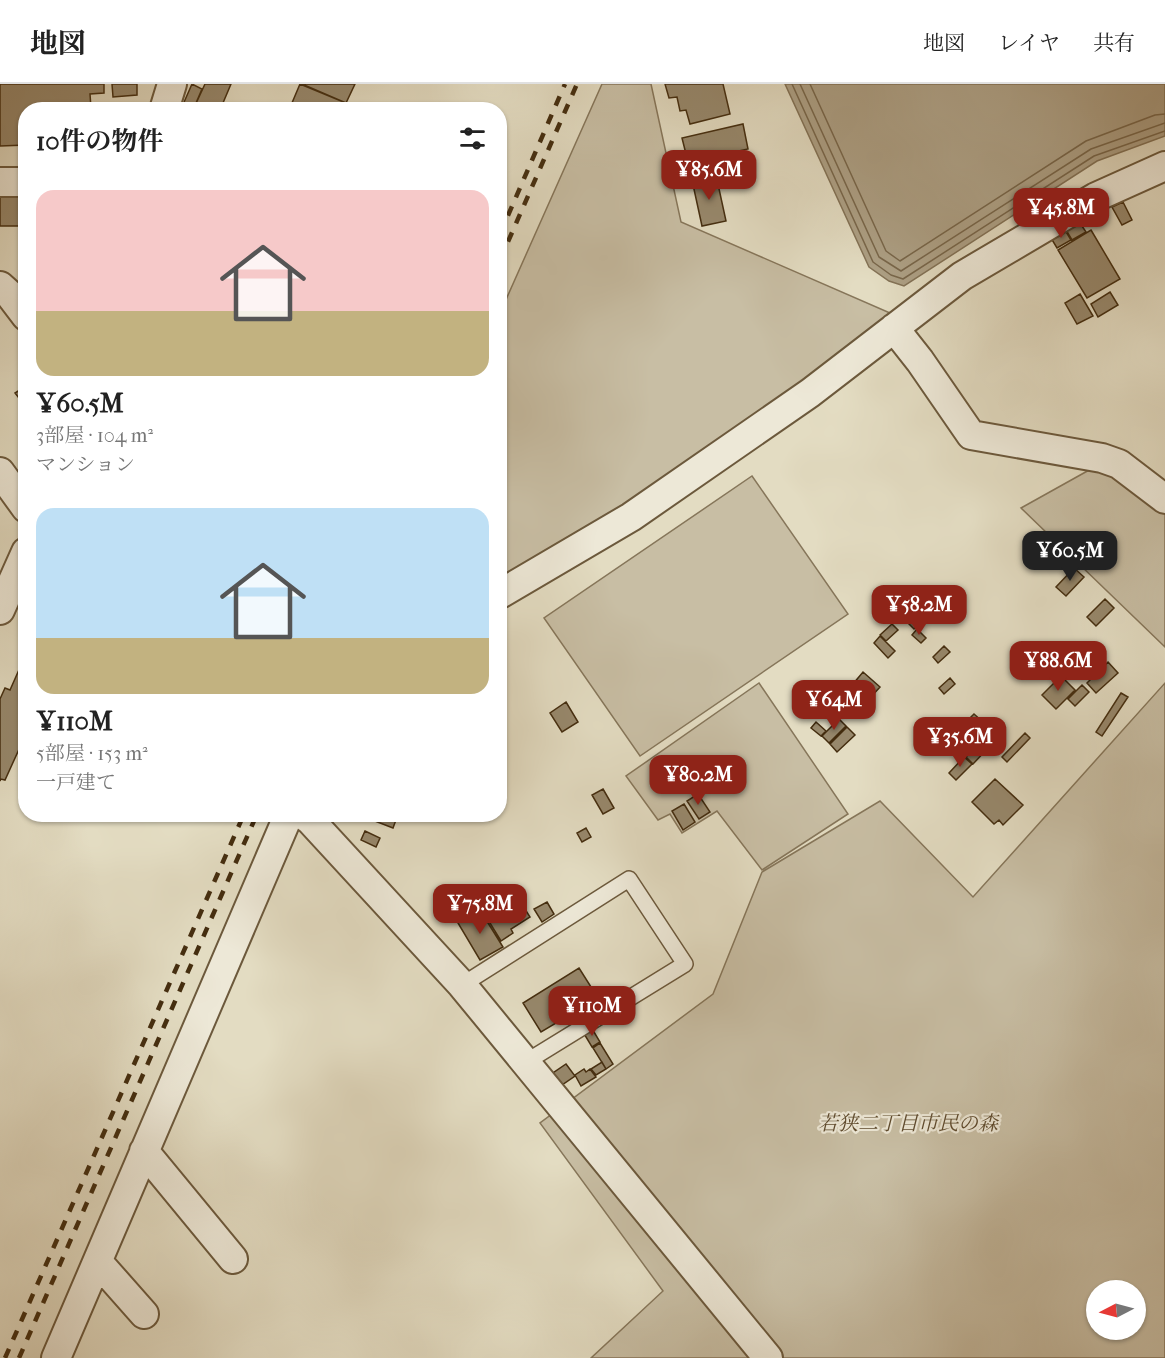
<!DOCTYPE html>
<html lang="ja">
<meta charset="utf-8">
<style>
:root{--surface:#fff;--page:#f6f6f6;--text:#222;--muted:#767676;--line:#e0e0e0;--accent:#8f2418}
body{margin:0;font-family:"IM FELL French Canon","Noto Serif JP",serif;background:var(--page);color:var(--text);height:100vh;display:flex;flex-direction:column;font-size:22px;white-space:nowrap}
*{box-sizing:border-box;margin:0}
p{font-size:20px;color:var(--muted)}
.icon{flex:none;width:33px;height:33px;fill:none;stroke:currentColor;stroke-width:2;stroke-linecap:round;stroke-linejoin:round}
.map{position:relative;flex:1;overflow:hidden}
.details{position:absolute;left:18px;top:18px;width:489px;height:720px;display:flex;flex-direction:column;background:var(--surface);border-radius:24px;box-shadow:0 2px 4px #0004}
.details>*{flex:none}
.needle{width:39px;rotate:264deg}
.controls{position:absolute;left:1086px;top:1196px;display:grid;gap:12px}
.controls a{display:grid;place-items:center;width:60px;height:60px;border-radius:50%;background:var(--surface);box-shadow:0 2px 4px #0004;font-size:30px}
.price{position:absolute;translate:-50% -51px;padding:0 14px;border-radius:12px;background:var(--accent);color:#fff;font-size:20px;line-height:39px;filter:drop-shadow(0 2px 3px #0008)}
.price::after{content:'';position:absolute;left:50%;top:36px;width:18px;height:14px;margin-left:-9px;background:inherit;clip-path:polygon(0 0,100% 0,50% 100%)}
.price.active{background:#222;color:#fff}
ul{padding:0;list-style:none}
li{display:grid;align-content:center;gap:12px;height:318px;padding:0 18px}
li span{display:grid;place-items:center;height:186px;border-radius:18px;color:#555}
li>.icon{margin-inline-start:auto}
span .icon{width:108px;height:108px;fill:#fffc;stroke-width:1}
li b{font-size:26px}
h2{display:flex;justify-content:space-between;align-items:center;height:72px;padding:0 18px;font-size:26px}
header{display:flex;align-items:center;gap:36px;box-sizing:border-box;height:84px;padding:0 30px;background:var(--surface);border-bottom:2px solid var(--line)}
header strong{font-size:28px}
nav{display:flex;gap:33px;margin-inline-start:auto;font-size:21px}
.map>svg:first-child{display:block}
.green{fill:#c8bea4;stroke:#86765a;stroke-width:1.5;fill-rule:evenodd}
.water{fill:#ada085;stroke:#837256;stroke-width:1.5}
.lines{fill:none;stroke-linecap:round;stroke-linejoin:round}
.shore{stroke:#78664a;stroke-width:1.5}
.building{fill:#97886c;stroke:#442d0f;stroke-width:1.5}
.service-casing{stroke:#6c593c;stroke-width:18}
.minor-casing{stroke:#6c593c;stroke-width:32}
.service{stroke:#ede8d7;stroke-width:15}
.minor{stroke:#ede8d7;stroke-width:28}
.rail{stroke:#442d0f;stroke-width:4.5;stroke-dasharray:10 10;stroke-linecap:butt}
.labels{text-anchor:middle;stroke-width:4.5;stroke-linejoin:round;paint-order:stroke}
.park-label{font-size:20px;font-style:italic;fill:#5e4a2d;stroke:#ede8d7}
</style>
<header>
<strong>地図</strong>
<nav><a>地図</a><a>レイヤ</a><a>共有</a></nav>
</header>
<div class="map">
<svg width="1165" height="1274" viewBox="0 0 1165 1274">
<rect width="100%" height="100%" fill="#e3dcc2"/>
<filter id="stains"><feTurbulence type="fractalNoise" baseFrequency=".00333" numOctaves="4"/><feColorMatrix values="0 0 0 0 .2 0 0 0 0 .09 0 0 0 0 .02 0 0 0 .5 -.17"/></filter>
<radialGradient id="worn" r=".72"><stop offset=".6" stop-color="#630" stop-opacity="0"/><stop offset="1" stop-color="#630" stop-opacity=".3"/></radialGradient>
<!-- green -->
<path class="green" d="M602 0H651L681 138 890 229 889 241 617 427 500 494V229Z
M1100 380 1165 423V563L1021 424Z
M752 392 848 530 640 672 544 534Z
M759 599 848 730 762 786 717 727 682 749 670 730 658 736 626 692Z
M1165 599V1274H591L663 1207 540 1039 713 910 762 788 880 717 973 813ZM1096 1206H1136V1245H1096Z"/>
<!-- water -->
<path class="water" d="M785 0H1165V52L1097 77 904 202 889 197 869 183Z"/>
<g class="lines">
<!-- shore -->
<path class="shore" d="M792 0 873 178 891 191 903 195 1094 72 1165 47
M800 0 879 173 901 187 1091 65 1165 39
M810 0 886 167 900 177 1086 57 1155 31 1165 30"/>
</g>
<!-- building -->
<path class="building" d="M0 0H104V9L90 10 91 24 95 26H26V61L0 62Z
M112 0H137V11L113 13Z
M192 0 202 5 193 26 181 25Z
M205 0H231L220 26H193Z
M300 0 346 19 343 26H289Z
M302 0H355L346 19Z
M665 0H723L730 30 690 40 686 26 680 27 677 13 669 14Z
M743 40 748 65 688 78 682 54Z
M716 91 726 137 702 142 692 96Z
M0 101H26V142H0Z
M1123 118 1132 136 1122 141 1112 123Z
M1080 139 1086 148 1072 156 1066 146Z
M1065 146 1071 156 1057 164 1051 154Z
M1091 146 1120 195 1087 214 1058 166Z
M1110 208 1118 221 1098 233 1091 220Z
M1080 210 1093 232 1077 240 1065 219Z
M26 302V323L15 309Z
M1074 484 1084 493 1066 512 1056 503Z
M1105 515 1114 524 1096 542 1087 533Z
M908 528 920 539 914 545 902 533Z
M892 540 898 546 886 557 880 551Z
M917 545 926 554 921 559 912 551Z
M880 552 895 567 888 574 874 559Z
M944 562 950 568 938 579 933 573Z
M1108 578 1118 589 1096 609 1087 599Z
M22 579 26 581V650L5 696 1 695 0 697V615L5 604 10 606Z
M863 588 880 603 870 614 853 600Z
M1061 592 1075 606 1056 625 1042 611Z
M950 594 955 600 944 610 939 604Z
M1082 601 1089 608 1075 622 1068 615Z
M1121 609 1128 613 1102 652 1096 648Z
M566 618 578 638 562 648 550 629Z
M974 630 984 639 976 647 966 638Z
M839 635 846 642 829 659 822 652Z
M816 638 826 647 821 652 811 644Z
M847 643 855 651 837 668 830 660Z
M1025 649 1030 654 1007 678 1002 673Z
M981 657 988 664 973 680 966 673Z
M964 673 972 680 956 696 949 689Z
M995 695 1023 721 1003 741 999 736 994 740 972 718Z
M603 705 614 724 603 730 592 711Z
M698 710 710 728 699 735 687 717Z
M684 720 695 738 683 746 672 727Z
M378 730 397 733 393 744 375 737Z
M586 744 591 753 582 758 577 749Z
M365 747 380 754 376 763 361 756Z
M513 806 530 833 511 845 513 849 501 857 482 826Z
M547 818 554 830 542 838 534 825Z
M480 826 503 863 480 876 458 839Z
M579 884 598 914 541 948 523 919Z
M591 943 600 958 592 963 583 948Z
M600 959 613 980 606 985 593 964Z
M602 978 606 985 596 991 591 985Z
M566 980 575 992 559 1003 550 991Z
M584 985 586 988 590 985 596 993 581 1002 575 991Z"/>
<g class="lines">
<!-- service casing -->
<g class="service-casing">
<path id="service" d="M462 901 629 795 685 880 526 978"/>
</g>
<!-- minor casing -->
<g class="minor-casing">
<path id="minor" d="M164 26 172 0
M0 98H26
M0 202 10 211 26 232
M894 244 920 277 971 351 1102 374 1119 380 1165 415
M0 388 26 424
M500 510 631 433 810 309 962 192 1096 113 1165 82
M0 526 26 468
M302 730 310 736 462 901 768 1274
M144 1067 233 1175
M98 1178 144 1230
M56 1274 289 730"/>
</g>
<!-- service -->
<use href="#service" class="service"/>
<!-- minor -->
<use href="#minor" class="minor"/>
<!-- rail -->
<path class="rail" d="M500 150 565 0
M500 176 577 0
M5 1274 244 730
M19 1274 257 730"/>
</g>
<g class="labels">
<!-- park labels -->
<g class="park-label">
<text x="908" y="1046">若狭二丁目市民の森</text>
</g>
</g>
<rect width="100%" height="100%" filter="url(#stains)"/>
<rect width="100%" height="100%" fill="url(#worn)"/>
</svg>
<div class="controls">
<a><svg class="needle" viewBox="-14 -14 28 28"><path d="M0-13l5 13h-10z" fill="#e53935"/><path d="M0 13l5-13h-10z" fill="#767676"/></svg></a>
</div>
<b class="price" style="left:709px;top:117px">¥85.6M</b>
<b class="price" style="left:1061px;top:155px">¥45.8M</b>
<b class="price active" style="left:1070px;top:498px">¥60.5M</b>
<b class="price" style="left:919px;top:552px">¥58.2M</b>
<b class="price" style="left:1058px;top:608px">¥88.6M</b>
<b class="price" style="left:834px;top:647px">¥64M</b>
<b class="price" style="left:960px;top:684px">¥35.6M</b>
<b class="price" style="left:698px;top:722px">¥80.2M</b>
<b class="price" style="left:480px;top:851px">¥75.8M</b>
<b class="price" style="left:592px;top:953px">¥110M</b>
<section class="details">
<h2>10件の物件<svg class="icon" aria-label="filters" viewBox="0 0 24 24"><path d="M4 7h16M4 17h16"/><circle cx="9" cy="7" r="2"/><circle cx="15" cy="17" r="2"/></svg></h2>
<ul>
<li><span style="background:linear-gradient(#f6c9c9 65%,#c2b280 0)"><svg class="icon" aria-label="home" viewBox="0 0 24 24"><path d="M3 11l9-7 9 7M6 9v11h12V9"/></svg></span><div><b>¥60.5M</b><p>3部屋 · 104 m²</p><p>マンション</p></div></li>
<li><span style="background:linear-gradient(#bfe0f5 70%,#c2b280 0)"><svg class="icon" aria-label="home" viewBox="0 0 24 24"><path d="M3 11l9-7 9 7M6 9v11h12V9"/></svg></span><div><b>¥110M</b><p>5部屋 · 153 m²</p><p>一戸建て</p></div></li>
</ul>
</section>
</div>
